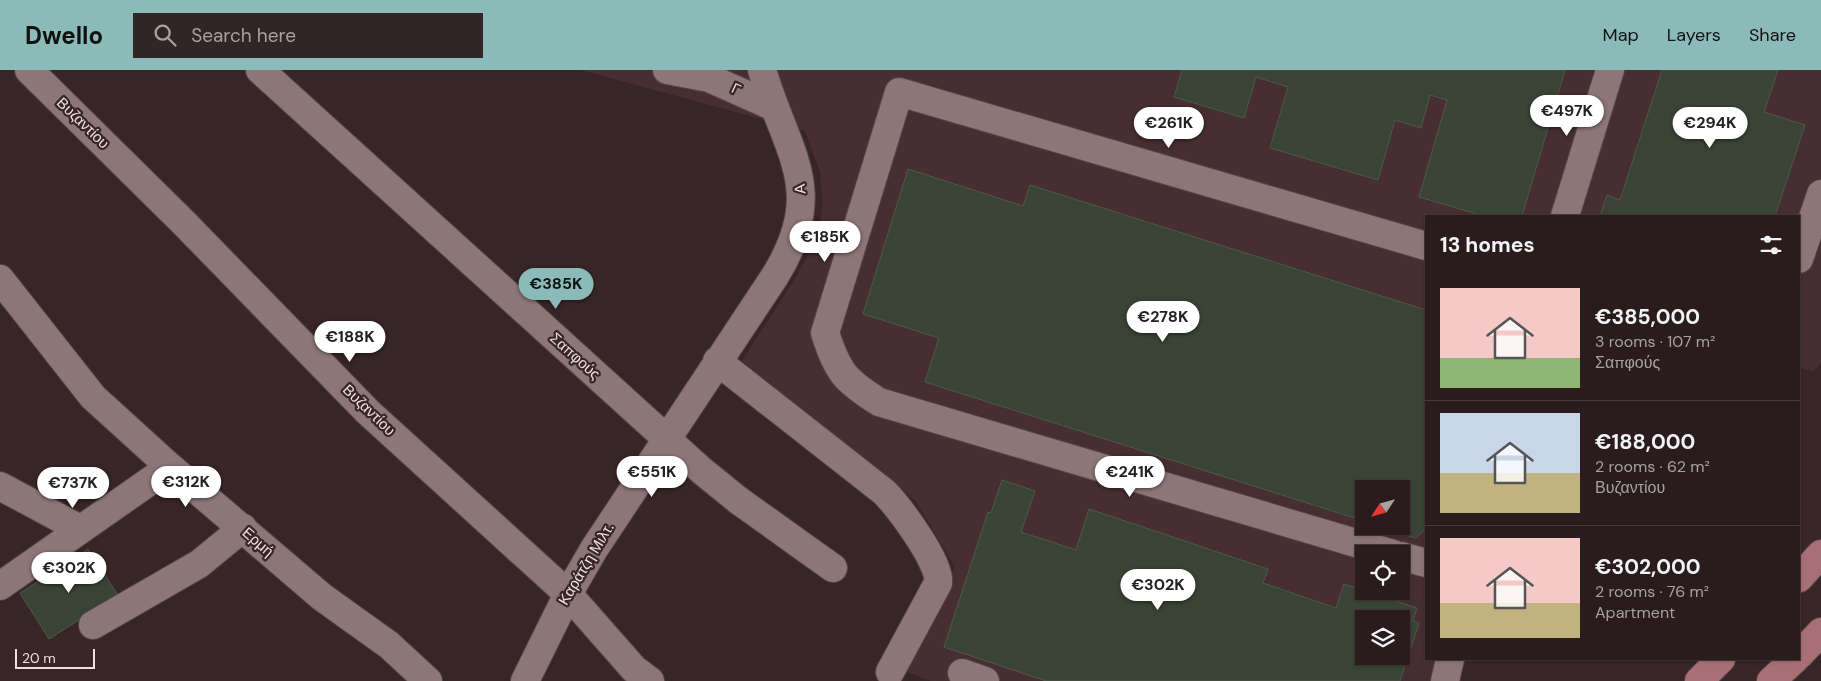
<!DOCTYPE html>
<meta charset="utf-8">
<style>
:root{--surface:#2a1c1d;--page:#322526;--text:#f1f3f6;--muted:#a5a1a4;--line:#463a3b;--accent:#8bbbb9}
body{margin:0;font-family:"DM Sans",sans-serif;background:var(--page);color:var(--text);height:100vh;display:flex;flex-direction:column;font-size:19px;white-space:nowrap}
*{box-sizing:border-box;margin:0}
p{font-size:16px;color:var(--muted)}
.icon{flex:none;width:28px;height:28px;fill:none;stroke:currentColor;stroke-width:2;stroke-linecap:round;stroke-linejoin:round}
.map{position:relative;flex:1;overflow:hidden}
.side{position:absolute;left:1425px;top:145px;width:375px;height:445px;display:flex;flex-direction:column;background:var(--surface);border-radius:0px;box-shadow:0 1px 4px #0004,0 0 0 1px var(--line)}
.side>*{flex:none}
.needle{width:32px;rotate:234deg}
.fabs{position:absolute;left:1355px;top:410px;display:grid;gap:10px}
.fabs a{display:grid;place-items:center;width:55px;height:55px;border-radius:0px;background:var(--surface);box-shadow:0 1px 4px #0004,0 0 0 1px var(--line);font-size:25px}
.scale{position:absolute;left:15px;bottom:12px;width:80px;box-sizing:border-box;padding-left:5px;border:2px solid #ede0e1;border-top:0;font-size:14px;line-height:18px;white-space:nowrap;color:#ede0e1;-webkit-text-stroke:4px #382527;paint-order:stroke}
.price{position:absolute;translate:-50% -42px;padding:0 11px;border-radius:18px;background:#fff;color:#222;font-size:16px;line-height:32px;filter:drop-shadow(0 1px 2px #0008)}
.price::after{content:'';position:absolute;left:50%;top:30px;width:15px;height:11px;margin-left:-8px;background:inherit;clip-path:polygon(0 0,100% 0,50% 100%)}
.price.active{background:var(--accent);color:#111}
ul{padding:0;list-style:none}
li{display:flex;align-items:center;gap:15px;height:125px;padding:0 15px}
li+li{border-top:1px solid var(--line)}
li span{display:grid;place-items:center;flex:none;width:140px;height:100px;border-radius:0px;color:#555}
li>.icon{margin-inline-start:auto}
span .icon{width:60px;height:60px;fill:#fffc;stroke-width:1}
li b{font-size:21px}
h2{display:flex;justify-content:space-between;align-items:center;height:60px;padding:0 15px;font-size:21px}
header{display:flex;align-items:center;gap:30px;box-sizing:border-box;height:70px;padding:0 25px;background:var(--accent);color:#111}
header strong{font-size:24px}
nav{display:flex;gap:28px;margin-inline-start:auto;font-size:18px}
.search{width:350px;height:45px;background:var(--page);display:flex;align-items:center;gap:12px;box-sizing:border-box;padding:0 18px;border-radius:0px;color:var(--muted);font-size:19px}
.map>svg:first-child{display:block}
.built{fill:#472e32;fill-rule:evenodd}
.building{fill:#3a4435;stroke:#4e5848;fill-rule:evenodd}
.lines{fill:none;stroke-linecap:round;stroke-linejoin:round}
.minor-casing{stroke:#544546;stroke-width:30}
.major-casing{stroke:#544546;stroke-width:30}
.minor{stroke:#8d7678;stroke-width:28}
.major{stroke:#a96f77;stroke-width:28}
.labels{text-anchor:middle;stroke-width:4.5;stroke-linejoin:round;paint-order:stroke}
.street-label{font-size:15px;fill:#ede0e1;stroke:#382527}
</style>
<header>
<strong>Dwello</strong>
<div class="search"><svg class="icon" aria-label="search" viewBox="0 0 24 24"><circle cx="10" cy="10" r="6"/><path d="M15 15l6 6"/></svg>Search here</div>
<nav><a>Map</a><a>Layers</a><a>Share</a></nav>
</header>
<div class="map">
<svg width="1821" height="611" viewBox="0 0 1821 611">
<rect width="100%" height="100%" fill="#382527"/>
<!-- built -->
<path class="built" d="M581 0H1821V293L1813 301 1799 298V146H1426V589H1462L1460 611H931L902 600 955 497 916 431 742 291 796 207 817 168 823 134 820 102 805 61ZM1364 419H1401V456H1364ZM1364 484H1401V521H1364ZM1364 549H1401V586H1364Z"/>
<!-- building -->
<path class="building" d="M1182 0H1565L1522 146H1484L1419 127 1447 30 1430 25 1421 58 1395 50 1378 110 1270 78 1288 17 1256 7 1244 48 1174 27Z
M1662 0H1778L1764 42 1805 55 1775 146H1600L1607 125 1620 130Z
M908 99 1023 136 1030 115 1426 240V459L1415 468 1379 456H1401V419H1364V451L925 312 939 268 863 244Z
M1002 410 1035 421 1021 462 1076 480 1089 439 1268 499 1263 513 1336 538 1344 514 1417 538 1413 551 1419 553 1400 611H1046L944 577 988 442 991 443ZM1364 549H1401V586H1364Z
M88 479 118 525 49 569 20 523Z"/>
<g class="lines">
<!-- minor casing -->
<g class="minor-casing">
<path id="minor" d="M29 0 184 153 368 342 568 524 634 599 650 611
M260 0 701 400 738 430 833 498
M667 0 709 8 774 37
M1565 146 1610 0
M1799 189 1821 124
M0 209 93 327 170 397 322 527 389 575 428 611
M717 291 884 422C898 436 942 494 938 513L890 602
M0 416 80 459
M1393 484 879 332C844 310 838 302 825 263L899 22 1426 176
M1401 486 1426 493
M0 516 170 397
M93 555 199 494 243 458
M962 603 985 611
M525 611 568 524 594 479 775 206C828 120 787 84 762 0
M1445 611 1450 589"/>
</g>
<!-- major casing -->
<g class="major-casing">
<path id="major" d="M1799 508 1821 484
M1799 585 1821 562
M1699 611 1721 589
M1771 611 1795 589"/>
</g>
<!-- minor -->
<use href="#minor" class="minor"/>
<!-- major -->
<use href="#major" class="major"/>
</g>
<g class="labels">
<!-- street labels -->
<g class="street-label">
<text transform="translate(736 19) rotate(25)" y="5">Γ</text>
<text transform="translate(83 53) rotate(44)" y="5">Βυζαντίου</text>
<text transform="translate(800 119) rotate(-95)" y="5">Α</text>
<text transform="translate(575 286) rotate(42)" y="5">Σαπφούς</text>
<text transform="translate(369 340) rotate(44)" y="5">Βυζαντίου</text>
<text transform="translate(258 472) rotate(41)" y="5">Ερμή</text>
<text transform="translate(586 494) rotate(-59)" y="5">Καράτζη Μιλτ.</text>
</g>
</g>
</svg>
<div class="fabs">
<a><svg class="needle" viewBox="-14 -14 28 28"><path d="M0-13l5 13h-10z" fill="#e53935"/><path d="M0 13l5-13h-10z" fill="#a5a1a4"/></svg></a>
<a><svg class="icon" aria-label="locate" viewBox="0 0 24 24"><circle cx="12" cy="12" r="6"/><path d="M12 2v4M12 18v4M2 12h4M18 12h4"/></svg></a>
<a><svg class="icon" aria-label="layers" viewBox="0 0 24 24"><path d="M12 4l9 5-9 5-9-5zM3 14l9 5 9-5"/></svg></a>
</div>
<div class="scale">20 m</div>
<b class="price" style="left:1567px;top:67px">€497K</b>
<b class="price" style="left:1169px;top:79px">€261K</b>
<b class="price" style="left:1710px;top:79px">€294K</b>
<b class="price" style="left:825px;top:193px">€185K</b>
<b class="price active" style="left:556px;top:240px">€385K</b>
<b class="price" style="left:1163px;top:273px">€278K</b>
<b class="price" style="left:350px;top:293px">€188K</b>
<b class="price" style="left:652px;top:428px">€551K</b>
<b class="price" style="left:1130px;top:428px">€241K</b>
<b class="price" style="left:186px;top:438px">€312K</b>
<b class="price" style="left:73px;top:439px">€737K</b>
<b class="price" style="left:69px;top:524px">€302K</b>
<b class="price" style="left:1158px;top:541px">€302K</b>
<section class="side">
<h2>13 homes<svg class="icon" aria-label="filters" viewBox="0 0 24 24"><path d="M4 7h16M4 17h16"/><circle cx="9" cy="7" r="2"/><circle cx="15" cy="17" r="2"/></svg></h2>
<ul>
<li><span style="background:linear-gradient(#f6c9c9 70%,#8fb573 0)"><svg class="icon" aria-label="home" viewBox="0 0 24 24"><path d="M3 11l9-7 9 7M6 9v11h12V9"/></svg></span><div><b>€385,000</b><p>3 rooms · 107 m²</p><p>Σαπφούς</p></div></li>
<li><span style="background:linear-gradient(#c9d6e8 60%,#c2b280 0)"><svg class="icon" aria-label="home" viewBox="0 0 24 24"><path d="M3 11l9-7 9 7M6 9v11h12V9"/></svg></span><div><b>€188,000</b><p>2 rooms · 62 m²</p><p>Βυζαντίου</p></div></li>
<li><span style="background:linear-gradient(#f6c9c9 65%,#c2b280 0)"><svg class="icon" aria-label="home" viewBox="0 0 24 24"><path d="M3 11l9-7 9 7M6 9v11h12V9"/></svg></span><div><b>€302,000</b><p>2 rooms · 76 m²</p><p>Apartment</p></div></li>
</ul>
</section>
</div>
